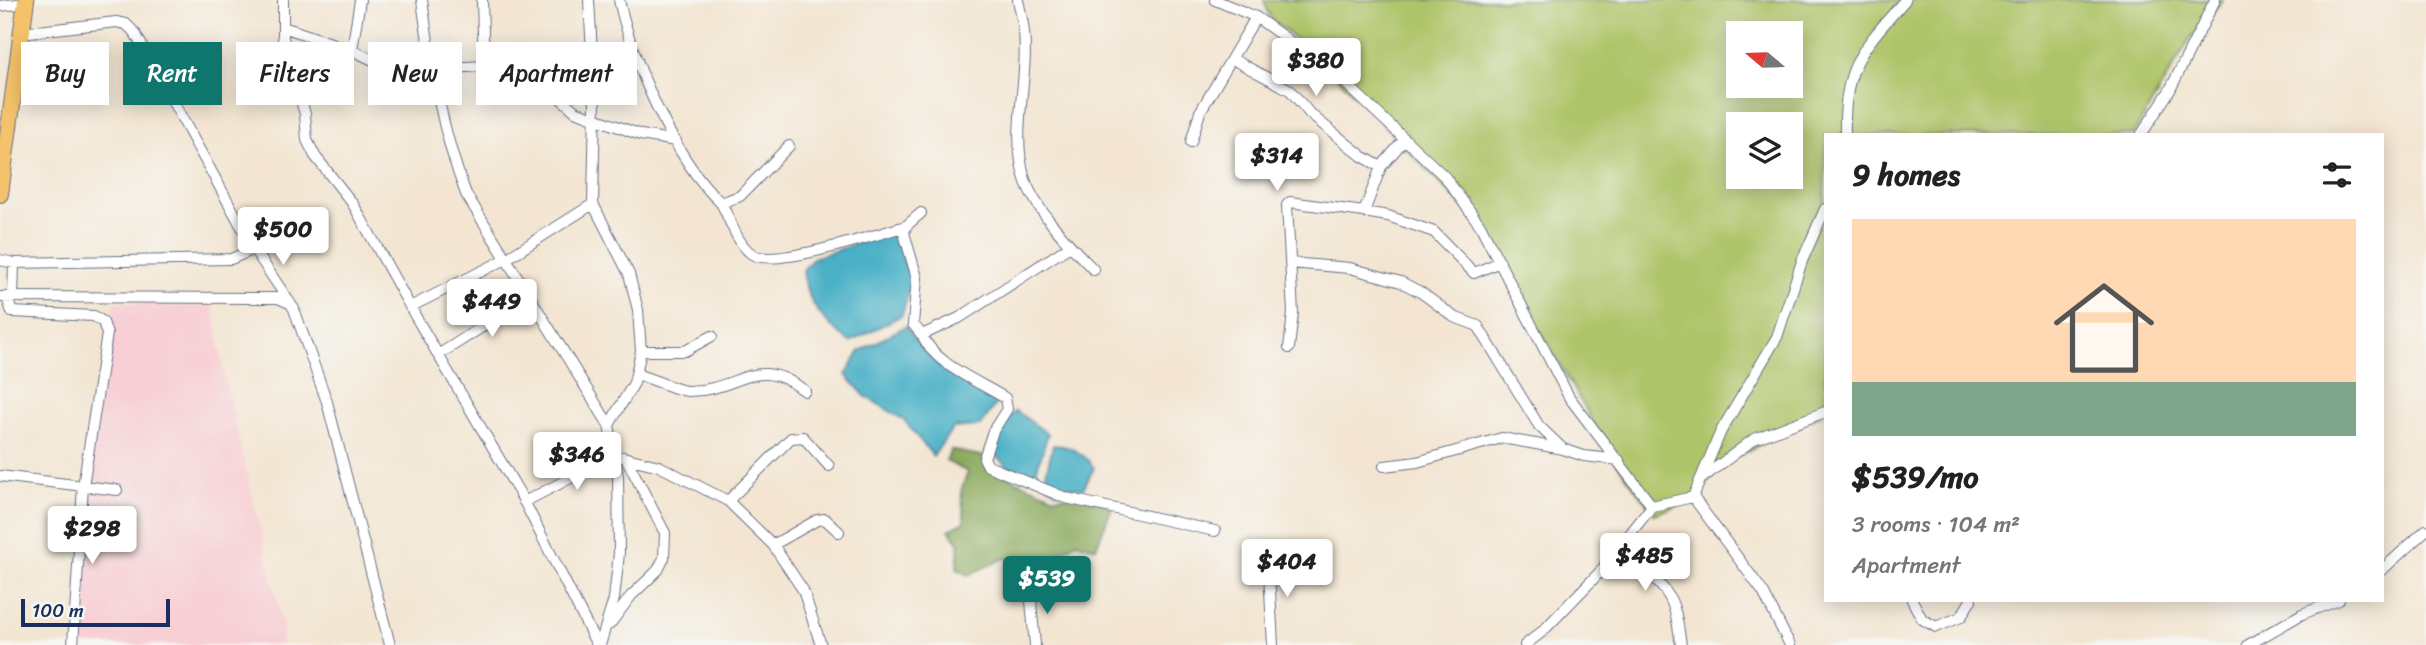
<!DOCTYPE html>
<meta charset="utf-8">
<style>
:root{--surface:#fff;--page:#f6f6f6;--text:#222;--muted:#767676;--accent:#0f766e}
body{margin:0;font-family:Sriracha,sans-serif;background:var(--page);color:var(--text);height:100vh;display:flex;flex-direction:column;font-size:26px;white-space:nowrap}
*{box-sizing:border-box;margin:0}
p{font-size:23px;color:var(--muted)}
.icon{flex:none;width:38px;height:38px;fill:none;stroke:currentColor;stroke-width:2;stroke-linecap:round;stroke-linejoin:round}
.map{position:relative;flex:1;overflow:hidden}
.panel{position:absolute;left:1824px;top:133px;width:560px;height:469px;display:flex;flex-direction:column;background:var(--surface);border-radius:0px;box-shadow:0 4px 18px #0003}
.panel>*{flex:none}
.top-card{position:absolute;left:21px;top:42px;width:665px;height:63px;display:flex;gap:14px}
.needle{width:46px;rotate:289deg}
.buttons{position:absolute;left:1726px;top:21px;display:grid;gap:14px}
.buttons a{display:grid;place-items:center;width:77px;height:77px;border-radius:0px;background:var(--surface);box-shadow:0 4px 18px #0003;font-size:35px}
.scale{position:absolute;left:21px;bottom:18px;width:149px;box-sizing:border-box;padding-left:7px;border:4px solid #1b2f5e;border-top:0;font-size:19px;line-height:24px;white-space:nowrap;color:#1b2f5e;-webkit-text-stroke:5px #f6f6f2;paint-order:stroke}
.price{position:absolute;translate:-50% -60px;padding:0 16px;border-radius:7px;background:#fff;color:#222;font-size:23px;line-height:46px;filter:drop-shadow(0 2px 4px #0008)}
.price::after{content:'';position:absolute;left:50%;top:42px;width:21px;height:16px;margin-left:-10px;background:inherit;clip-path:polygon(0 0,100% 0,50% 100%)}
.price.active{background:var(--accent);color:#fff}
ul{padding:0;list-style:none}
li{display:grid;align-content:center;gap:14px;height:371px;padding:0 28px}
li span{display:grid;place-items:center;height:217px;border-radius:0px;color:#555}
li>.icon{margin-inline-start:auto}
span .icon{width:126px;height:126px;fill:#fffc;stroke-width:1}
li b{font-size:30px}
h2{display:flex;justify-content:space-between;align-items:center;height:84px;padding:0 28px;font-size:30px}
.pill{padding:0 24px;border-radius:0px;background:var(--surface);box-shadow:0 4px 18px #0003;font-size:24px;line-height:63px}
.pill.active{background:var(--accent);color:#fff}
.map>svg:first-child{display:block}
.built{fill:#f7cfd4}
.green{fill:#afc469;stroke:#657a64;stroke-width:2;fill-rule:evenodd}
.forest{fill:#8baa5d;stroke:#536c5e;stroke-width:2}
.water{fill:#48b0c6;stroke:#327092;stroke-width:2}
.lines{fill:none;stroke-linecap:round;stroke-linejoin:round}
.minor-casing{stroke:#676f86;stroke-width:12}
.trunk-casing{stroke:#676f86;stroke-width:18}
.minor{stroke:#fff;stroke-width:10}
.trunk{stroke:#f4c26a;stroke-width:16}
</style>
<div class="map">
<svg width="2426" height="645" viewBox="0 0 2426 645">
<rect width="100%" height="100%" fill="#f6f6f2"/>
<filter id="ink" filterUnits="userSpaceOnUse"><feTurbulence type="fractalNoise" baseFrequency=".0143" numOctaves="2"/><feDisplacementMap in="SourceGraphic" scale="14" xChannelSelector="R" yChannelSelector="G"/><feConvolveMatrix kernelMatrix="1 2 1 2 8 2 1 2 1" color-interpolation-filters="sRGB"/></filter>
<filter id="wash" filterUnits="userSpaceOnUse"><feTurbulence type="fractalNoise" baseFrequency=".00686" numOctaves="4" result="noise"/><feDisplacementMap in="SourceGraphic" scale="28" xChannelSelector="R" yChannelSelector="G"/><feGaussianBlur stdDeviation="1.57" result="paint"/><feColorMatrix in="noise" values="0 0 0 0 0 0 0 0 0 0 0 0 0 0 0 0 0 1.4 0 .05"/><feComposite in="paint" operator="in"/></filter>
<g filter="url(#wash)">
<rect width="100%" height="100%" fill="#f3e5d1"/>
<!-- built -->
<path class="built" d="M115 302 213 306 226 385 284 629 280 645H77L89 468Z"/>
<!-- green -->
<path class="green" d="M1264 0H2223L2189 40 2133 135H1825V412L1720 465 1697 499 1654 514 1618 465 1476 220 1322 61 1270 18ZM1738 33H1790V86H1738ZM1738 124H1790V177H1738Z"/>
<!-- forest -->
<path class="forest" d="M951 450 985 457 1010 478 1055 497 1079 495 1112 507 1096 548 1076 542C1062 555 1044 559 1028 570L1005 558 968 575 957 569 959 542 949 530 965 522 961 491 968 472 946 461Z"/>
<!-- water -->
<path class="water" d="M888 233 897 239 911 284 902 315 850 342C825 323 805 303 803 270L813 258Z
M906 326C929 364 959 382 998 401L980 426 953 428 933 456 904 420 865 396 846 375 860 351Z
M1016 411 1048 434 1036 472 1010 468 991 452 1000 427Z
M1053 445C1070 445 1085 454 1094 468L1083 489 1066 486 1057 492 1044 482Z"/>
</g>
<g filter="url(#ink)">
<g class="lines">
<!-- minor casing -->
<g class="minor-casing">
<path id="minor" d="M283 0V38L305 114 307 140 315 156 353 204 417 319 523 499 597 645
M422 0C431 66 442 132 466 194L609 425 618 476 619 553 614 599 600 645
M482 0 484 66
M589 0 595 105 593 204 629 274 638 310 641 351 634 383 609 425
M619 0C633 63 674 159 721 203L740 196 789 146
M1018 0C1020 10 1023 21 1024 32 1029 79 1011 129 1024 176 1033 208 1071 247 1094 270
M1215 0 1256 17 1339 77 1445 177 1480 225 1569 397 1652 506
M0 6 26 3
M283 27 352 50 396 71 484 66 521 75 550 89 575 111 641 135 676 141
M21 33 116 22 126 24 135 33 254 249 294 309 327 402 390 645
M352 50 360 0
M1234 60 1290 90 1310 114 1362 156 1381 167
M1845 135C1843 65 1862 50 1905 0
M2141 135 2170 90 2215 0
M1191 142 1200 112 1256 17
M721 203C730 219 737 244 752 254 772 269 879 234 906 226
M1364 212 1388 216 1434 232 1474 273 1500 262
M921 213 906 226 904 233 917 278 913 324 922 335 959 318 1070 246
M0 260 14 263 231 259 254 249
M1290 263 1350 268 1401 282 1422 293 1454 317 1478 326 1539 426 1563 449
M0 297 278 298 287 302
M7 298 12 312 94 316 103 322 107 334 83 486 73 645
M13 298 14 263
M410 307 506 259 593 204
M922 335C935 365 978 381 1005 398L1007 409 993 431 984 458 988 466 1066 498 1215 531
M1289 348 1293 313 1287 205 1290 202 1364 212 1381 167 1403 141
M641 351H685L712 336
M438 355 529 297
M636 374C647 377 680 391 687 391 739 392 755 352 805 391
M1384 466 1417 462 1502 438 1563 449 1584 456 1619 460
M0 476 117 490
M1701 479 1754 439 1825 412
M1693 497 1721 431 1777 337 1802 261 1825 209
M728 501 791 438 803 437 829 466
M524 502 615 455 659 466 728 501 773 545 803 590 821 645
M1627 540C1634 564 1652 573 1666 592 1677 607 1678 627 1681 645
M773 545 817 520 825 519 839 532
M1268 555 1273 645
M2382 570 2426 530
M1030 590 1035 645
M1912 600 1922 619 1936 627 1961 617 1971 600
M610 624 631 596 658 570 664 558 665 533 626 458
M1525 645 1543 631 1600 572 1652 506 1693 497 1763 592 1790 645
M2248 645 2302 614 2339 600"/>
</g>
<!-- trunk casing -->
<g class="trunk-casing">
<path id="trunk" d="M0 194 26 0"/>
</g>
<!-- minor -->
<use href="#minor" class="minor"/>
<!-- trunk -->
<use href="#trunk" class="trunk"/>
</g>
</g>
</svg>
<div class="buttons">
<a><svg class="needle" viewBox="-14 -14 28 28"><path d="M0-13l5 13h-10z" fill="#e53935"/><path d="M0 13l5-13h-10z" fill="#767676"/></svg></a>
<a><svg class="icon" aria-label="layers" viewBox="0 0 24 24"><path d="M12 4l9 5-9 5-9-5zM3 14l9 5 9-5"/></svg></a>
</div>
<div class="scale">100 m</div>
<b class="price" style="left:1316px;top:98px">$380</b>
<b class="price" style="left:1277px;top:193px">$314</b>
<b class="price" style="left:283px;top:267px">$500</b>
<b class="price" style="left:492px;top:339px">$449</b>
<b class="price" style="left:577px;top:492px">$346</b>
<b class="price" style="left:92px;top:566px">$298</b>
<b class="price" style="left:1645px;top:593px">$485</b>
<b class="price" style="left:1287px;top:599px">$404</b>
<b class="price active" style="left:1047px;top:616px">$539</b>
<div class="top-card">
<a class="pill">Buy</a>
<a class="pill active">Rent</a>
<a class="pill">Filters</a>
<a class="pill">New</a>
<a class="pill">Apartment</a>
</div>
<section class="panel">
<h2>9 homes<svg class="icon" aria-label="filters" viewBox="0 0 24 24"><path d="M4 7h16M4 17h16"/><circle cx="9" cy="7" r="2"/><circle cx="15" cy="17" r="2"/></svg></h2>
<ul>
<li><span style="background:linear-gradient(#ffd9b3 75%,#7fa58c 0)"><svg class="icon" aria-label="home" viewBox="0 0 24 24"><path d="M3 11l9-7 9 7M6 9v11h12V9"/></svg></span><div><b>$539/mo</b><p>3 rooms · 104 m²</p><p>Apartment</p></div></li>
</ul>
</section>
</div>
